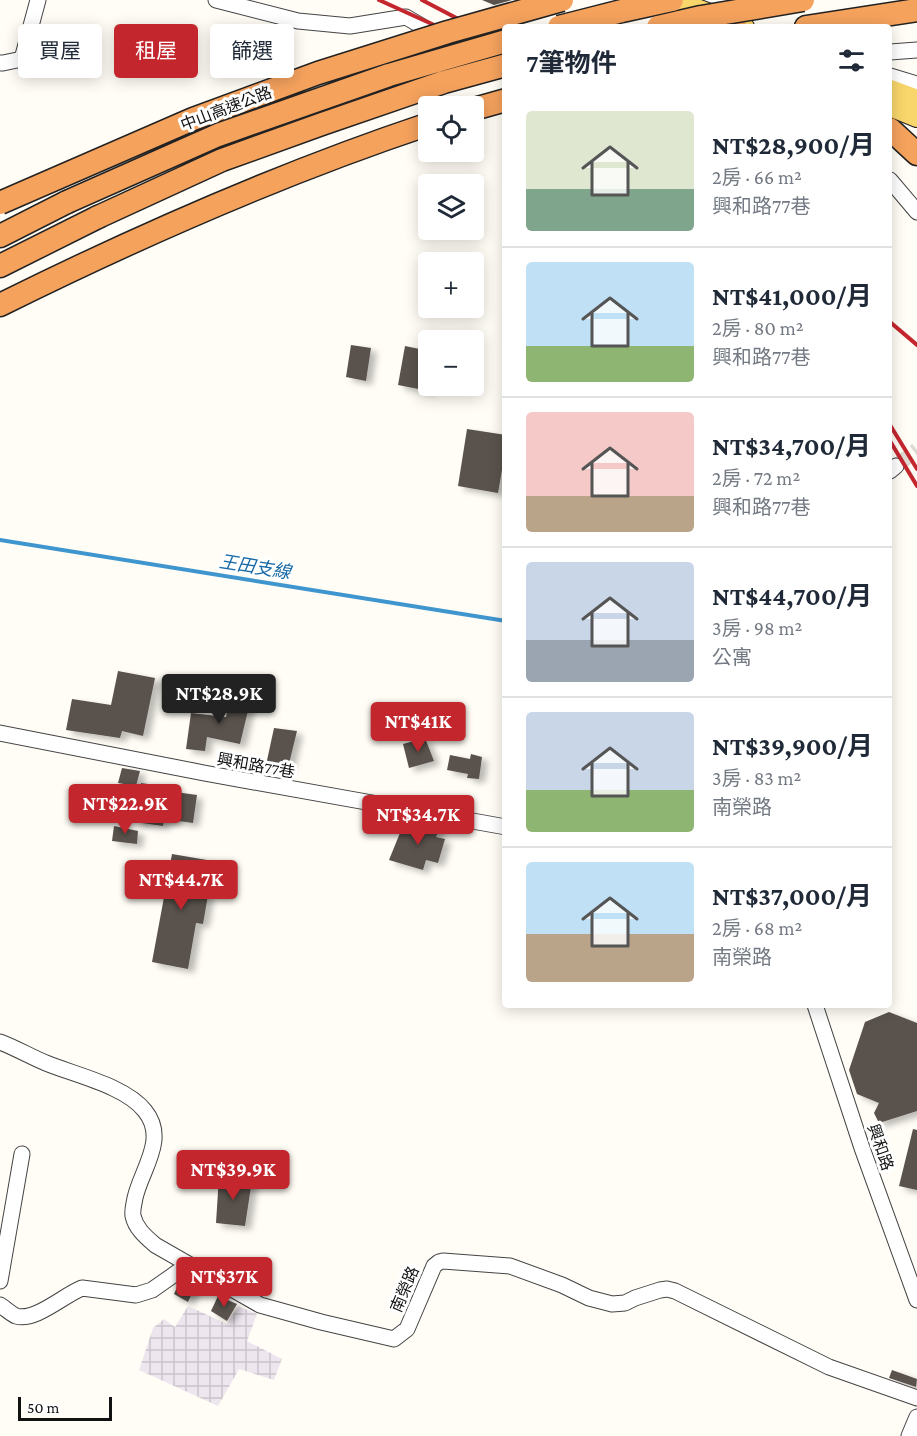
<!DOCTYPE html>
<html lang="zh-TW">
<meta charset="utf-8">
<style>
:root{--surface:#fff;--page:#f2f2f3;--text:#1f2937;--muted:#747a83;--line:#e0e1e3;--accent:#c4262e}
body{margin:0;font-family:"Crimson Pro","Noto Sans TC",serif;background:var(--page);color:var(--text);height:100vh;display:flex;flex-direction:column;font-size:22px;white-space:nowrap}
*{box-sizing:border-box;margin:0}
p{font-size:20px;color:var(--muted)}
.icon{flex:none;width:33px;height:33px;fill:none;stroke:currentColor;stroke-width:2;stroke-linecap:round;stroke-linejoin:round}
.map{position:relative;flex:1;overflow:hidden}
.details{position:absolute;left:502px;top:24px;width:390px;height:984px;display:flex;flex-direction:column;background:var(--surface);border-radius:6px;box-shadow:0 3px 15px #0003}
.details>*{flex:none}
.hud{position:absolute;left:18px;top:24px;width:394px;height:54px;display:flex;gap:12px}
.buttons{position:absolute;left:418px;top:96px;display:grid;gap:12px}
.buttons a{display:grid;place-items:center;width:66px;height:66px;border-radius:6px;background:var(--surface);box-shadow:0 3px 15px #0003;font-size:30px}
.scale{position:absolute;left:18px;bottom:15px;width:94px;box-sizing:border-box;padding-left:6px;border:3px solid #111;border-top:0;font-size:16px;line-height:21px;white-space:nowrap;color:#111;-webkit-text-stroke:4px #fff;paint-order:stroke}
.price{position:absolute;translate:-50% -51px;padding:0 14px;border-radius:6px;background:var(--accent);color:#fff;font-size:20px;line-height:39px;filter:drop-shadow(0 2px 3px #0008)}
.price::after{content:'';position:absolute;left:50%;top:36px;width:18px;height:14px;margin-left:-9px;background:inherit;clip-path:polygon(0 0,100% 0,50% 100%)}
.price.current{background:#222;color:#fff}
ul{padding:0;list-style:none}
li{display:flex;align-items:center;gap:18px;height:150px;padding:0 24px}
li+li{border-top:2px solid var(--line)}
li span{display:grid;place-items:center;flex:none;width:168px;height:120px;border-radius:6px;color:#555}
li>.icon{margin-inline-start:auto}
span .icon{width:72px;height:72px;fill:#fffc;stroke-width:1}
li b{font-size:26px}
h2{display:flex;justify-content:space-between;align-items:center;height:72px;padding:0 24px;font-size:26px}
.chip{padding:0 21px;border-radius:6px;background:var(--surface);box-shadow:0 3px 15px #0003;font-size:21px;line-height:54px}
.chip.current{background:var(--accent);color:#fff}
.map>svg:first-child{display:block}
.industrial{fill:url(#industrial-grid)}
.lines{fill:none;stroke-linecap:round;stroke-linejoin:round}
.stream{stroke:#3f96cf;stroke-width:4}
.building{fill:#5a524d;filter:url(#shadow)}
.minor-tunnel{stroke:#dbdad3;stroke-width:15;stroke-dasharray:15 8;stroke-linecap:butt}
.minor-casing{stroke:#444;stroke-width:17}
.major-casing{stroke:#222;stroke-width:22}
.highway-casing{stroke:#222;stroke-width:25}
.minor{stroke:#fff;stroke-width:15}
.major{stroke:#f9d66b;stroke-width:20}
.highway{stroke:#f5a25d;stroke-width:22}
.rail{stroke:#c4262e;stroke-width:4}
.highway-bridge-casing{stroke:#222;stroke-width:25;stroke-linecap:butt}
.highway-bridge{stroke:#f5a25d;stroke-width:22}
.labels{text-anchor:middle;stroke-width:6;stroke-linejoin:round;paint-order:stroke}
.street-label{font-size:16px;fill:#111;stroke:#fff}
.water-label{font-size:18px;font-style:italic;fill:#1768a6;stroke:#fff}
</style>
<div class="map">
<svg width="917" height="1436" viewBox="0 0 917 1436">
<defs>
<pattern id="industrial-grid" width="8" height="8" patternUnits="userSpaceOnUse" patternTransform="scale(1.5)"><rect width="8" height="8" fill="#eee6ef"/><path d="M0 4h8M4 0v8" fill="none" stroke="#cbc4cc"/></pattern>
<filter id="shadow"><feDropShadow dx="6" dy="4" stdDeviation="3" flood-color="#0004"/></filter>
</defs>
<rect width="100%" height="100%" fill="#fffdf5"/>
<!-- industrial -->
<path class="industrial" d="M188 1306 227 1324 238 1306 257 1314 247 1341 282 1359 274 1380 239 1369 218 1406 139 1370 153 1328 164 1319 175 1327Z"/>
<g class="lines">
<!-- stream -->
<path class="stream" d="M0 540 506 621"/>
</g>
<!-- building -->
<path class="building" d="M482 0H512L494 5Z
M351 345 371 348 366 381 346 377Z
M405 346 429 351V391L398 385Z
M467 429 506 435V447L498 493 458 486Z
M118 671 155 678 143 736 122 731 120 738 66 730 72 699 111 705Z
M231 693 251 698 240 744 207 737 205 751 186 749 191 713 226 717Z
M274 728 297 731 288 768 266 765Z
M425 738 434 761 409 768 403 744Z
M471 754 482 757 479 779 467 778 468 774 447 770 450 755 470 759Z
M122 768 140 771 136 786 118 783Z
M141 783 168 787V791L197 795 193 823 164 819 163 826 135 822Z
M417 821 441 825 436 837 445 839 438 863 426 860 423 870 389 860 402 828 413 831Z
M114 826 138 831 137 844 112 841Z
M172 854 207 860 201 893 208 895 203 924 196 923 188 969 152 962Z
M889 1012 917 1023V1111L879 1123 874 1113 879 1103 857 1094 849 1070 865 1022Z
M913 1129 917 1130V1190L899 1186Z
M219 1176 252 1180 245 1226 216 1223Z
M187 1277 197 1283 188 1302 174 1294 179 1283Z
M218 1296 237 1304 227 1321 211 1311Z
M892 1370 917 1379 916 1387 889 1378Z"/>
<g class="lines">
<!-- minor-tunnel -->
<path class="minor-tunnel" d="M896 466 917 450"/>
<!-- minor casing -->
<g class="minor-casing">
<path id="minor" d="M216 0 298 21 350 26 406 17 498 71
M890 52 917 50
M0 63H3L22 59 38 0
M890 76 917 84
M890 180 917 212
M890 471 896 466
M0 733 204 773 506 827
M815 1005 862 1148 917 1300
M0 1042C16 1048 31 1057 46 1063 75 1075 126 1086 145 1111 168 1139 141 1170 135 1198 134 1204 132 1210 133 1216 136 1229 146 1237 155 1245L260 1305 321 1322 394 1339 407 1329 434 1266 439 1262 443 1261 510 1266 562 1285 589 1298 612 1304 625 1303 635 1298 660 1290 667 1289 675 1291 829 1367 917 1398
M0 1281 22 1154
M0 1305C5 1308 11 1314 16 1316 35 1322 64 1295 82 1288L136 1295 152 1290 189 1264
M909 1436 917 1417"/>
</g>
<!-- major casing -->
<g class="major-casing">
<path id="major" d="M673 0 744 27
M890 90 917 100
M890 106 917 117"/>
</g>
<!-- highway casing -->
<g class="highway-casing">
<path id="highway" d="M731 27 744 0
M806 27 917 10
M474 109 506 100
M890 129 917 154
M0 236 67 202
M0 266 98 217
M0 305C139 236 282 173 429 124"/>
</g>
<!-- minor -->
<use href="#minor" class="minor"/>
<!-- major -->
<use href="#major" class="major"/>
<!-- highway -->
<use href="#highway" class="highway"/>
<!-- rail -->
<path class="rail" d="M379 0 443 29 506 67
M422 0 506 44
M890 322 917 345
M890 425 917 469
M890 441 917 486"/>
<!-- highway-bridge casing -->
<g class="highway-bridge-casing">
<path id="highway-bridge" d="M559 27 622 11 672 0
M658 27 701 17 803 0
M67 202 218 135 389 75 506 41
M0 203 193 119 318 73 448 32 562 0
M98 217 222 160 322 124 444 82 506 65"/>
</g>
<!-- highway-bridge -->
<use href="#highway-bridge" class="highway-bridge"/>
</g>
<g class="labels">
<!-- street labels -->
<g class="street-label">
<text transform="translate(226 108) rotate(-21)" y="6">中山高速公路</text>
<text transform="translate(256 765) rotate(10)" y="6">興和路77巷</text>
<text transform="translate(881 1147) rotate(71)" y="6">興和路</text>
<text transform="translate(404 1289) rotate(-67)" y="6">南榮路</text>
</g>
<!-- water labels -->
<g class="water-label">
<text transform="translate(255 567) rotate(9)" y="6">王田支線</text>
</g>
</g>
</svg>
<div class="buttons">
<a><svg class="icon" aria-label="locate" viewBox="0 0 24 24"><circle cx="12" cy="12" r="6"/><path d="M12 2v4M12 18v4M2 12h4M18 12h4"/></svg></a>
<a><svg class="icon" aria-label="layers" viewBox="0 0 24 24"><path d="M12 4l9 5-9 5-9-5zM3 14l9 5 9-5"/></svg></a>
<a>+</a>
<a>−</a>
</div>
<div class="scale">50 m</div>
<b class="price current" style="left:219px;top:725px">NT$28.9K</b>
<b class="price" style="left:418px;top:753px">NT$41K</b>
<b class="price" style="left:125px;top:835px">NT$22.9K</b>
<b class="price" style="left:418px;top:846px">NT$34.7K</b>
<b class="price" style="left:181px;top:911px">NT$44.7K</b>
<b class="price" style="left:233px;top:1201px">NT$39.9K</b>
<b class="price" style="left:224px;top:1308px">NT$37K</b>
<div class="hud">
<a class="chip">買屋</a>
<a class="chip current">租屋</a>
<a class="chip">篩選</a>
</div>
<section class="details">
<h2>7筆物件<svg class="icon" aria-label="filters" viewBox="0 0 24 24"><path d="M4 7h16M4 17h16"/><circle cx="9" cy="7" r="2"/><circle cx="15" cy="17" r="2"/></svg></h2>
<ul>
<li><span style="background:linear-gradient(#dfe7d0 65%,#7fa58c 0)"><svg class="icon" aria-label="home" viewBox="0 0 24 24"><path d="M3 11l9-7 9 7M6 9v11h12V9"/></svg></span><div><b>NT$28,900/月</b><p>2房 · 66 m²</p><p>興和路77巷</p></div></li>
<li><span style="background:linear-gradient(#bfe0f5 70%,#8fb573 0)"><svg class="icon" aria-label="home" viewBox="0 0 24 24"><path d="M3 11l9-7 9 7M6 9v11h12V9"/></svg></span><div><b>NT$41,000/月</b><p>2房 · 80 m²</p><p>興和路77巷</p></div></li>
<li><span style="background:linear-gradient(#f6c9c9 70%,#b9a48a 0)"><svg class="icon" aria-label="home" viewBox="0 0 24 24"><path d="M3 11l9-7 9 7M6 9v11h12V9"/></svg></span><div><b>NT$34,700/月</b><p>2房 · 72 m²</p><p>興和路77巷</p></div></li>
<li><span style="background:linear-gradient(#c9d6e8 65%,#9aa5b1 0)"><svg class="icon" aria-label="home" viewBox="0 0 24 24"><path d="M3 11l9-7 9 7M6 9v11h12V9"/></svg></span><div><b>NT$44,700/月</b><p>3房 · 98 m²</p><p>公寓</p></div></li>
<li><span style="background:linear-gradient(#c9d6e8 65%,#8fb573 0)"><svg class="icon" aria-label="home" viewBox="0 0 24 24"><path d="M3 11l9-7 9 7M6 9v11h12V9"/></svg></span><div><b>NT$39,900/月</b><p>3房 · 83 m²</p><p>南榮路</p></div></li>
<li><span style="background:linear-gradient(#bfe0f5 60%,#b9a48a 0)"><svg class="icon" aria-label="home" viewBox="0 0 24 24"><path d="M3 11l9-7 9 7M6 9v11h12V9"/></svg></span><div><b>NT$37,000/月</b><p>2房 · 68 m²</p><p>南榮路</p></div></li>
</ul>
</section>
</div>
